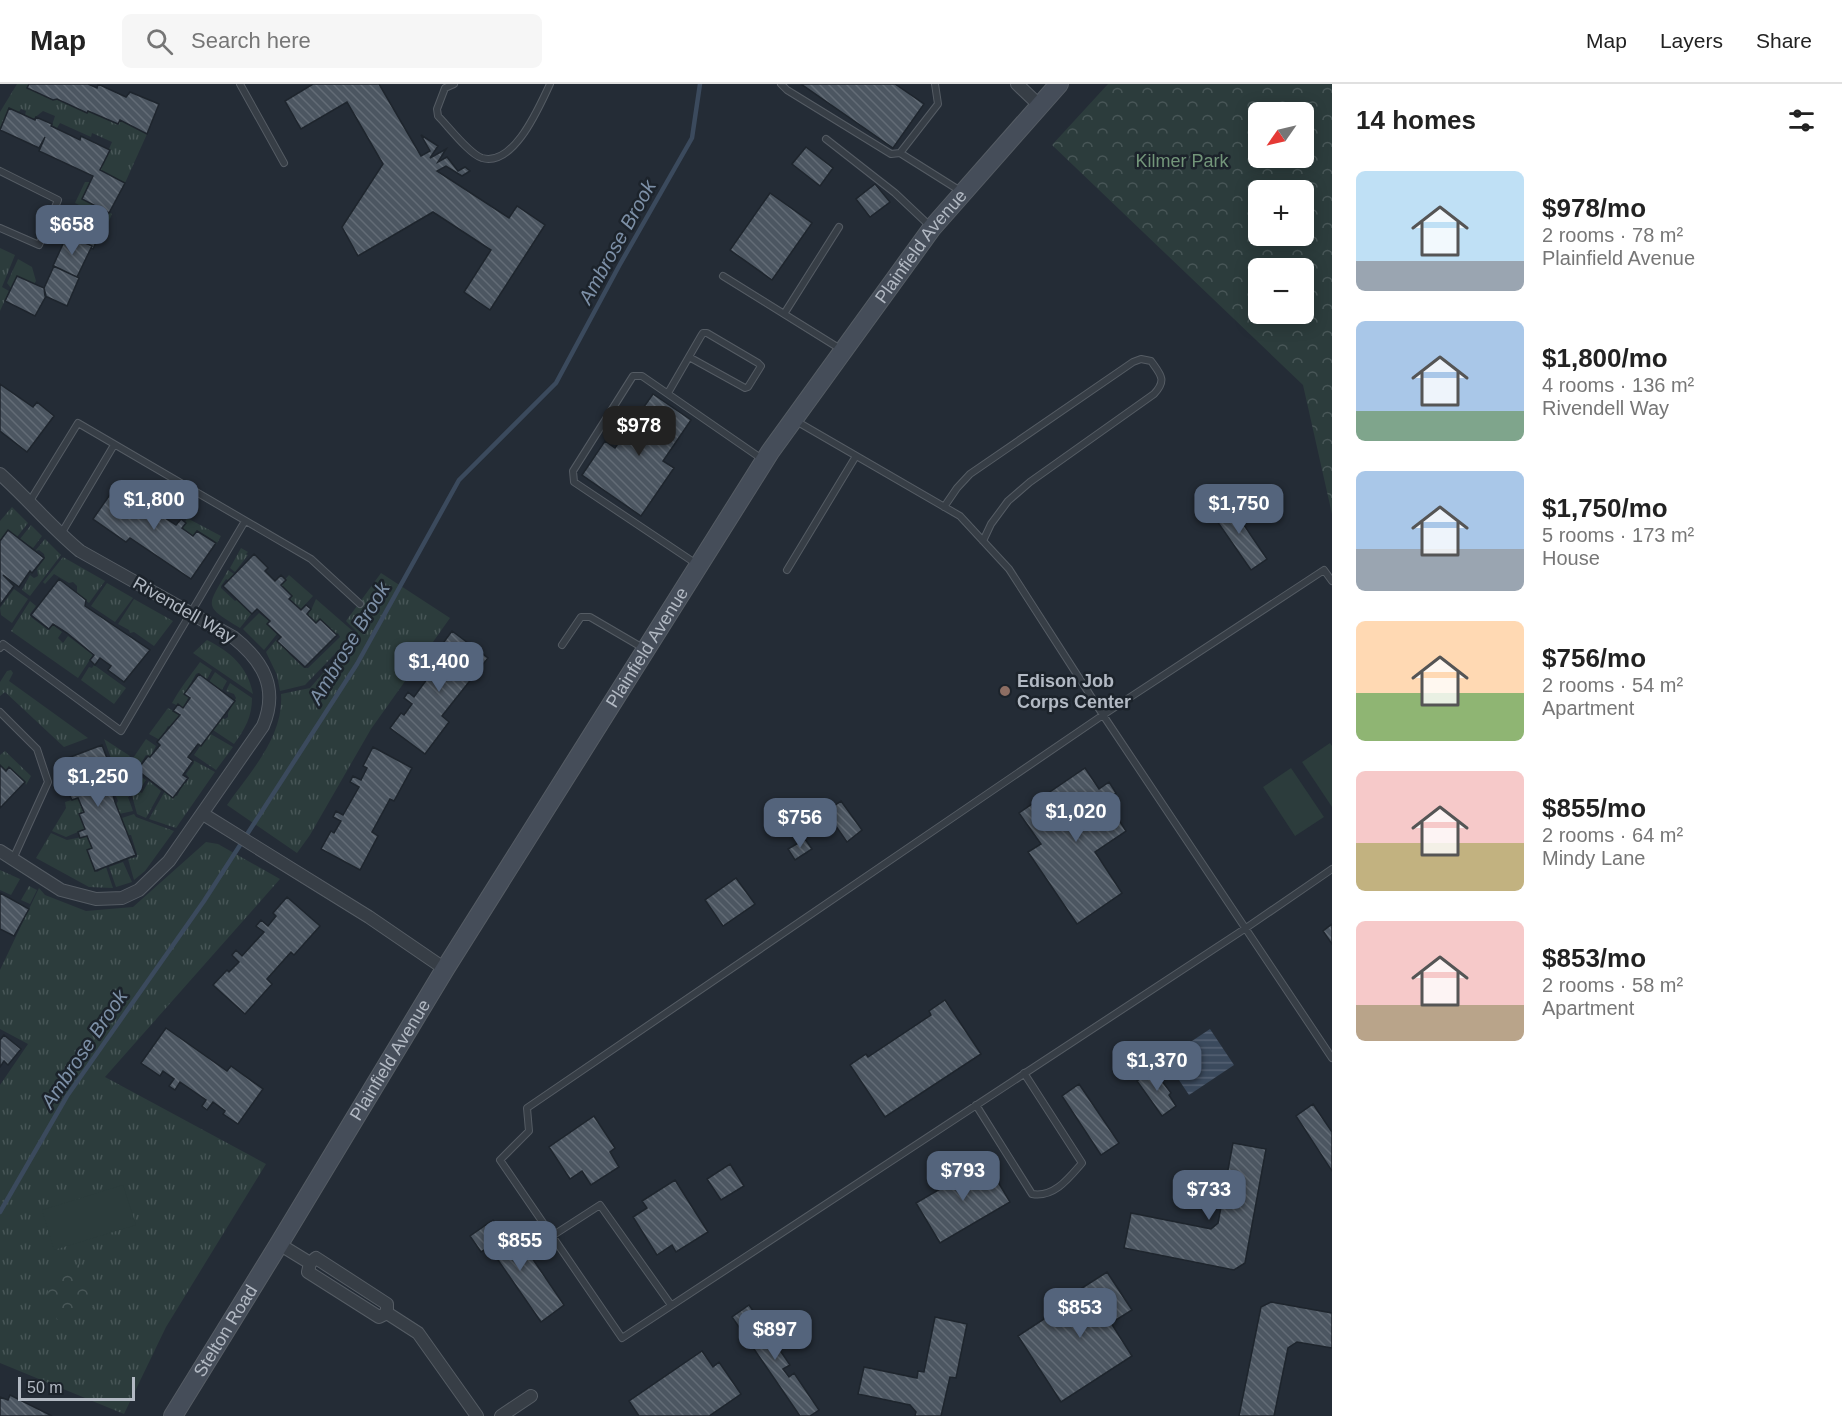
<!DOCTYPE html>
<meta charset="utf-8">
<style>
:root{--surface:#fff;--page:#f6f6f6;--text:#222;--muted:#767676;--line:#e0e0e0;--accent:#54647c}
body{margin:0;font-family:Helvetica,sans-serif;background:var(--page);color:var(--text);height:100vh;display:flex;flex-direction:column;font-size:22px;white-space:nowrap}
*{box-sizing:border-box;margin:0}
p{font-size:20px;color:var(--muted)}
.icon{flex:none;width:33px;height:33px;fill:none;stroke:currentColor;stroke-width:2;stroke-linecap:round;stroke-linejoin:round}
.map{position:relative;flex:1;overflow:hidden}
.drawer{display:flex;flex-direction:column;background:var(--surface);width:510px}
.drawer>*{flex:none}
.needle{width:39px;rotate:236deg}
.buttons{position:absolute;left:1248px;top:18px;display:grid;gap:12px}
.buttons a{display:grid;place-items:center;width:66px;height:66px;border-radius:9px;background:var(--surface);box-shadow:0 3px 15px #0003;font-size:30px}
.scale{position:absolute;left:18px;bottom:15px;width:117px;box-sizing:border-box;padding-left:6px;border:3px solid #b2b9c3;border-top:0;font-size:16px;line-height:21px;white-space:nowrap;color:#b2b9c3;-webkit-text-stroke:4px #1c232b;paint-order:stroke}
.price{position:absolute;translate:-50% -51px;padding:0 14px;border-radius:12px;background:var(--accent);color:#fff;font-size:20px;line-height:39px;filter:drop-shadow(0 2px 3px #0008)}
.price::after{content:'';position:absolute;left:50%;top:36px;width:18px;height:14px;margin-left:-9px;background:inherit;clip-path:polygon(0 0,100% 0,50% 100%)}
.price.active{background:#222;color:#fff}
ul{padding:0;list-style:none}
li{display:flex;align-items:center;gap:18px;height:150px;padding:0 24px}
li span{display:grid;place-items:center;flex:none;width:168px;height:120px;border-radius:9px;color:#555}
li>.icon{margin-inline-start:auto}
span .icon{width:72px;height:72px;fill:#fffc;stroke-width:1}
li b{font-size:26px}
h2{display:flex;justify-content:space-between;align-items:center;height:72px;padding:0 24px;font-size:26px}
header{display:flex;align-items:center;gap:36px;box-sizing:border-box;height:84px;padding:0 30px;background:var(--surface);border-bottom:2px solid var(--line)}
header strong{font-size:28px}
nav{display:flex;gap:33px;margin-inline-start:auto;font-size:21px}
.search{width:420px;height:54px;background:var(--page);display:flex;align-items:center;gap:15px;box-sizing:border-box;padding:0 21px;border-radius:9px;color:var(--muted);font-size:22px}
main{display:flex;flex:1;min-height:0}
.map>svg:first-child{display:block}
.grass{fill:url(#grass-tufts)}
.forest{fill:url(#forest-crowns);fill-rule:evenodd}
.garden{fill:#2c3c3c}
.water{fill:url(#water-rules)}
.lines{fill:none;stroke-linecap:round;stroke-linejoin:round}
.stream{stroke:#3b4a5d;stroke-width:4.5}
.building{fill:url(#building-back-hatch);stroke:#1e252d;stroke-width:1.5}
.service-casing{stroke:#555c64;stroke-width:8}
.minor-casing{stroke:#555c64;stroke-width:14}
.secondary-casing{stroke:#555c64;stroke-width:20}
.service{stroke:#373e46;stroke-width:6}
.minor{stroke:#373e46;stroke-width:12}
.secondary{stroke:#454d59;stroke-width:18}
.education-dot{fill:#8d6e63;stroke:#1c232b;stroke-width:2}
.labels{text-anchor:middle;stroke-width:5;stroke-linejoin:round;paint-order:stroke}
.park-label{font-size:18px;fill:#73967a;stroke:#1c232b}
.street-label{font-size:18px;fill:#b2b9c3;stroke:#1c232b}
.poi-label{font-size:18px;font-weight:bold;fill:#b2b9c3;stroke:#1c232b;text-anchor:start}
.water-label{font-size:20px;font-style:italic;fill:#7d90a7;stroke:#1c232b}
</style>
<header>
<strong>Map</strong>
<div class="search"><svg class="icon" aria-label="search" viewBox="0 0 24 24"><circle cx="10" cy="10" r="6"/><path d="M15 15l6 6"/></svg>Search here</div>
<nav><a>Map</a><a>Layers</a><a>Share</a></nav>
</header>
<main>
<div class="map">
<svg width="1332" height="1332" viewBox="0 0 1332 1332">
<defs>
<pattern id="grass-tufts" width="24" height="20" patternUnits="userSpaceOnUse" patternTransform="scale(1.5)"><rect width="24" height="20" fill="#2c3c3c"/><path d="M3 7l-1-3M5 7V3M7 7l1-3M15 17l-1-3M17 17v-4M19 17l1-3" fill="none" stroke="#485657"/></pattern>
<pattern id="forest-crowns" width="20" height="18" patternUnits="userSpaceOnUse" patternTransform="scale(1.5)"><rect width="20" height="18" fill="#2c3c3c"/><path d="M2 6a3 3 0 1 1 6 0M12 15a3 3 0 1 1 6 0" fill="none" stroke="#485657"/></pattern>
<pattern id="water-rules" width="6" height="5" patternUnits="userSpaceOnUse" patternTransform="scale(1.5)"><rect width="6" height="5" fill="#3b4a5d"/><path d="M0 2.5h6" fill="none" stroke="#556273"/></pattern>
<pattern id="building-back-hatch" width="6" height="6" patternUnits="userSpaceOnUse" patternTransform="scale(1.5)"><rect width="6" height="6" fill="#4c5661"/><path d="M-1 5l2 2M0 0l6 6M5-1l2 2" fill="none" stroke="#636c76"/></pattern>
</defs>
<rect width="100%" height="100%" fill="#242c36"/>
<!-- grass -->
<path class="grass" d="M17 0H29L54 14 87 29 88 27 117 40 120 36 147 50 125 99 100 86 112 58 92 49 91 53 60 39 57 44 52 41 55 32 43 27 33 35 25 31 26 27 21 25 19 28 9 24 0 44V28Z
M85 98H90L82 115 112 130 103 150 90 145 96 129 75 119Z
M74 122 89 130 84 142 75 138 64 158 58 155Z
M0 164 15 171 2 203 9 207 0 227Z
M18 175 32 183 36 197 34 200 17 192 11 204 7 199Z
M12 423 28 439 17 453 8 446 0 456V437Z
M187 434 221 452 216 461 213 456 197 446 194 453 182 444Z
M31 441 42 452 33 464 20 455Z
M45 455 61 471 30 512 22 506 30 491 34 494 38 492 37 485 45 474 44 470 39 466 35 467Z
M241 464 248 468 246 470 248 471 235 488 230 484Z
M63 473 105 497 89 519 77 510V502L73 498 69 499 54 490 45 500 43 498Z
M228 486 234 490 228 496 226 495 221 502V504L235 517 238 515 255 525 240 544C202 521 207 523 228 486Z
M381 489 450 534 371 645 310 751 297 769 227 721C250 688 284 653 281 610L310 604 358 549 346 537Z
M289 491 313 512 301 525 290 515 292 512 280 501Z
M107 499 133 514 115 538 91 522Z
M14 505 28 515 12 539 1 531 0 524Z
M134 515 173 537 154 562 134 548 130 549 129 546 118 540Z
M316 515 355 549 305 601 280 607 277 591 266 568 277 555 289 570 304 584H308L340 553 338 549 336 550 320 536 317 540 306 531 312 524Z
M30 517 36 522 30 530 31 533 48 546 53 541 62 548 58 554 63 559 68 552 93 571 78 594 11 547Z
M259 529 269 537 267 540 277 550 264 566 243 545Z
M207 556C231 568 248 583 253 610L193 569Z
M200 578 212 586 207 595 198 589 196 590 185 609 189 612 183 624 172 619C181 603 190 592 200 578Z
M94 581 126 604 114 620 81 596 89 583 92 584Z
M11 586 13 589 9 597 88 654 64 663 5 608 0 612V598L7 587Z
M215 588 227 597 222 606 209 598Z
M230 599 252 614C252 633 245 645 234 660L213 646 222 634 225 635 228 633V629L236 614 234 610 226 607Z
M168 624 179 630 172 644 168 642 160 656 149 650Z
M209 649 233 663 216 686 194 671Z
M104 655 130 672 122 684 125 696 116 699 112 677Z
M146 655 156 662 150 673 146 671 135 689 146 696 140 705 130 701 125 686Z
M5 667 31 692 26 701 25 697 9 683 5 686 0 681V671Z
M60 674 59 677 66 697 72 696 76 707 65 712 57 676Z
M193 676 215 688 176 744 149 735 165 707 177 712 184 698 186 699 189 694 186 690 194 679Z
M149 697 161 707 146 734 137 730 130 704 142 709Z
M126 699 129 712 128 713 133 727 119 730 115 722 118 717 113 705 115 702Z
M78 714 83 728 79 730 85 745 66 753 52 747 66 724 65 718Z
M134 730 136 733 174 747 145 787 134 796 128 775 137 773V770L131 751H127L122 734Z
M51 749 67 756 87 752 92 766H87L94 786 97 788 106 783 113 804 89 803 36 774Z
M206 758 218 760 280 795 105 993 266 1080 166 1243 124 1330 0 1279V1001L28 960 0 945V886L39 804 45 811 86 827 133 823Z
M123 778 132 798 116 803 109 783Z
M0 786 20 795 11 811 0 806Z
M29 802 37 806 30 820 21 816Z"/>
<!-- forest -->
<path class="forest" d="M1108 0H1332V430L1303 301 1052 61ZM1258 28H1304V74H1258ZM1258 106H1304V152H1258ZM1258 184H1304V230H1258Z
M79 1180 93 1225 57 1236 43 1191Z"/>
<!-- garden -->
<path class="garden" d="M1330 659 1332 662V723L1302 678Z
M1291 684 1324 733 1295 752 1263 703Z
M123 1101 136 1141 54 1166 42 1126Z"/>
<!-- water -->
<path class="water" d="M1210 945 1234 981 1189 1011 1165 975Z"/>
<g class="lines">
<!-- stream -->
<path class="stream" d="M0 1128 67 1012 204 817 357 580 459 396 556 299 619 182 692 54 700 0"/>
</g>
<!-- building -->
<path class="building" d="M29 0H88L97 4 98 0 126 13 130 8 159 20 147 50 120 36 118 40 88 27 87 29 57 15 53 16 27 4Z
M313 0H379L421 72 430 67 421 51 438 62 430 74 446 65 438 78 447 73 458 87 465 83 470 87 462 92 446 82 437 87 509 134 517 122 545 141 490 226 464 208 491 166 433 128 358 172 342 143 383 80 347 18 301 45 285 17Z
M801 0H895L924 20 893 64Z
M9 24 35 36 36 33 52 40 51 42 80 56 81 52 110 66 100 86 125 99 109 129 82 115 93 92 39 67 45 53 39 64 0 46Z
M806 63 833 84 820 102 792 80Z
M875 100 890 118 870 133 856 115Z
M770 109 812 139 772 196 730 166Z
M74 137 100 149 93 165 91 164 92 162 69 151Z
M67 151 92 162 77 193 53 182Z
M54 182 79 194 67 222 45 212 44 204Z
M17 192 44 204 46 212 35 232 5 217Z
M0 300 33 323 37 318 54 332 27 368 0 347Z
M653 310 691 336 663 377 674 384 641 432 582 391 605 357 615 364Z
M118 399 135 410 133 414 143 421 147 415 153 419 150 424 176 441 181 435 186 439 182 444 193 452 197 447 216 459 191 495 130 454 126 458 93 435Z
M1227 416 1267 475 1251 486 1210 427Z
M8 446 44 474 32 489 30 487 19 503 3 491 14 502 0 521V457Z
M254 470 268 484 265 487 275 497 281 491 286 496 281 501 292 512 289 515 301 526 306 521 311 525 307 530 316 539 320 535 337 551 305 583 277 557 281 553 267 540 270 537 257 525 252 530 223 502Z
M59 495 86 516 85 522 150 566 124 598 108 586 111 582 100 574 95 581 90 576 94 571 67 549 53 540 49 545 31 531Z
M452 547 488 574 442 632 449 638 425 670 390 644 401 629 404 631 412 620 404 614 408 608 414 613 433 587 424 581 429 575 435 580 443 569 438 566Z
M199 590 235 617 201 662 198 660 188 673 193 677 183 691 188 694 173 714 137 686 148 672 150 673 160 661 157 658 180 631 173 627 178 620 183 624 190 614 184 610Z
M102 661 116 698 110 700 115 718 136 771 95 787 87 766 92 764 87 752 80 754 78 748 85 745 79 730 84 728 78 714 72 716 69 710 77 707 72 695 67 697 60 677Z
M373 663 412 684 394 717 390 715 372 748 378 752 360 786 321 765 331 747 334 749 341 737 333 733 336 727 343 731 359 703 350 698 353 692 361 696 367 684 363 682Z
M0 681 6 687 9 683 25 698 0 724Z
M1085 684 1099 705 1109 698 1116 709 1106 716 1126 747 1095 768 1122 809 1077 840 1028 768 1041 760 1019 729Z
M841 717 862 746 847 758 826 728Z
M805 755 812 765 795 776 788 765Z
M736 794 755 820 723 842 705 816Z
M0 809 29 825 14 852 0 845Z
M287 813 320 842 294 871 291 868 267 895 272 900 245 930 213 901 227 886 229 888 239 878 232 871 236 866 242 872 264 848 256 842 261 836 268 842 276 832 273 829Z
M1332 840V860L1323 847Z
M945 916 981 970 885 1033 850 981 866 970 868 973 931 931 929 927Z
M166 944 227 987 231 982 263 1005 238 1040 223 1030 225 1027 213 1018 207 1026 202 1022 206 1016 180 998 175 1006 169 1002 174 995 163 987 160 992 141 979Z
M4 951 21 965 8 981 4 977 0 983V956Z
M1153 985 1171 1009 1169 1011 1176 1022 1162 1032 1137 997Z
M1079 1000 1119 1059 1101 1071 1062 1012Z
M1313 1020 1332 1048V1087L1296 1032Z
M594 1032 615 1064 610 1068 619 1083 591 1101 582 1087 570 1095 549 1063Z
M1233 1059 1266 1065 1245 1179 1234 1186 1124 1164 1131 1129 1211 1145 1218 1139Z
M986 1078 1010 1118 940 1159 916 1119Z
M730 1080 744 1102 721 1116 707 1095Z
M675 1096 708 1148 676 1168 672 1161 657 1171 633 1133 647 1124 642 1117Z
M493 1136 521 1177 530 1171 564 1221 541 1238 489 1163 481 1168 470 1152Z
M1107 1188 1132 1226 1111 1239 1132 1272 1061 1318 1018 1252 1085 1208 1082 1204Z
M1271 1218 1332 1229V1264L1297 1258 1288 1264 1274 1332H1239L1261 1223Z
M749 1221 790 1281 783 1285 789 1293 794 1289 819 1326 810 1332H800L732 1233Z
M935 1233 967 1240 956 1294 950 1293 941 1332H915L916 1328 910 1321 858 1310 864 1283 917 1294 918 1287 924 1288Z
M702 1267 713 1283 719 1278 741 1310 709 1332H639L629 1317Z
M10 1311 52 1332H0V1313L8 1316Z"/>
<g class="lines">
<!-- service casing -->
<g class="service-casing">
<path id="service" d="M240 0 284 79
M454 0 445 4 437 25 438 32C448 42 469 70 482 74 514 83 539 23 550 0
M781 0 787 6 891 70 900 69 938 20 935 0
M826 55 895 109 931 143
M900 69 962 108
M0 87 58 116 39 161 0 144
M723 192 842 266
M784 230 839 143
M668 309 701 252 703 249H707L758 279 761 282 748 303 745 304 689 273
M796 337 960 432 1009 485 1103 631 1332 974
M30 417 78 339 311 475 360 520
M944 423 957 404 970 390 1133 278 1141 275 1151 277C1161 291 1167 296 1154 310L1030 398 1008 417 991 440 983 457
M61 450 114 361
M698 481 574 398 573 387 633 292H642L762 375
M787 486 856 372
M1332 497 1324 486 1103 631 527 1024 529 1047 500 1076 622 1254 1246 844 1332 785
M562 561 581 533H590L643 564
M0 564 3 560 121 647 245 437
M0 628 37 665 48 698 13 775
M976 1021 1032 1110C1054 1114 1069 1094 1082 1079L1024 989
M552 1152 600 1121 671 1221"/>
</g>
<!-- minor casing -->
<g class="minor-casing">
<path id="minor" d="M1017 0 1039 21
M0 390C28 415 51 443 80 467L233 553C263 577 279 604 263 642L169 777 139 806 122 814 96 815 61 806 0 767
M203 730 369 833 445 885
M279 1160 310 1179
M310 1179 308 1188 379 1233 387 1229
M310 1179 316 1174 387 1220V1229
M387 1229 418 1249 477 1332
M501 1332 531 1312"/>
</g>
<!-- secondary casing -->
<g class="secondary-casing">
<g id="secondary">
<path id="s1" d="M173 1332 279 1160 445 885 770 368 932 144 1059 0"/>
</g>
</g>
<!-- service -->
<use href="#service" class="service"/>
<!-- minor -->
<use href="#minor" class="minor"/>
<!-- secondary -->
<use href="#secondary" class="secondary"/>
</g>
<!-- markers -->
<circle class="education-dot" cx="1005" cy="607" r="6"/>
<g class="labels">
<!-- park labels -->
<g class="park-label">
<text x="1182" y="83">Kilmer Park</text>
</g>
<!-- street labels -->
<g class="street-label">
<text dy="6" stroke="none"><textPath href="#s1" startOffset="1389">Plainfield Avenue</textPath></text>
<text transform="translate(184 526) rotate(30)" y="6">Rivendell Way</text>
<text dy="6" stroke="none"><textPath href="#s1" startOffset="903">Plainfield Avenue</textPath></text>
<text dy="6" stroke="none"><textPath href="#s1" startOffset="417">Plainfield Avenue</textPath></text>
<text dy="6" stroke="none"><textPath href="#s1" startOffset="100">Stelton Road</textPath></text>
</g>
<!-- poi labels -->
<g class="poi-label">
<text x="1017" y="603">Edison Job<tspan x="1017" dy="21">Corps Center</tspan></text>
</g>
<!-- water labels -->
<g class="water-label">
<text transform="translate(617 158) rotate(-61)" y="7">Ambrose Brook</text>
<text transform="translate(349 559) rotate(-59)" y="7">Ambrose Brook</text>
<text transform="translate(84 965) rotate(-56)" y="7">Ambrose Brook</text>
</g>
</g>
</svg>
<div class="buttons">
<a><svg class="needle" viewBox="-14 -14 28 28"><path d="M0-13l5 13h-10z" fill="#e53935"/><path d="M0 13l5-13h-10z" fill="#767676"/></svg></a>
<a>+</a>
<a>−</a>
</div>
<div class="scale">50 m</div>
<b class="price" style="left:72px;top:172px">$658</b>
<b class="price active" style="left:639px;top:373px">$978</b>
<b class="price" style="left:154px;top:447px">$1,800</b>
<b class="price" style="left:1239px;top:451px">$1,750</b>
<b class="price" style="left:439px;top:609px">$1,400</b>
<b class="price" style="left:98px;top:724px">$1,250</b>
<b class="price" style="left:1076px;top:759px">$1,020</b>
<b class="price" style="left:800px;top:765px">$756</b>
<b class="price" style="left:1157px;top:1008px">$1,370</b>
<b class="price" style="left:963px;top:1118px">$793</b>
<b class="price" style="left:1209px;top:1137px">$733</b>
<b class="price" style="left:520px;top:1188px">$855</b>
<b class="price" style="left:1080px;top:1255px">$853</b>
<b class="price" style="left:775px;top:1277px">$897</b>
</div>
<section class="drawer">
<h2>14 homes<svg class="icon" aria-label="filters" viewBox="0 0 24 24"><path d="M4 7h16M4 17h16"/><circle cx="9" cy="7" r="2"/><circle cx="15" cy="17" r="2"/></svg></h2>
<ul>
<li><span style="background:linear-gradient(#bfe0f5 75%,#9aa5b1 0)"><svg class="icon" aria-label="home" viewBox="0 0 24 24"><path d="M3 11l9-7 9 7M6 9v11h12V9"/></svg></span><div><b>$978/mo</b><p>2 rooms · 78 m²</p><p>Plainfield Avenue</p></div></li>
<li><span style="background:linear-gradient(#a9c7e8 75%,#7fa58c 0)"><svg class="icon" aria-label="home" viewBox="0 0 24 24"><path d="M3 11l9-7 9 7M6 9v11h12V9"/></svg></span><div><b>$1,800/mo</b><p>4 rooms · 136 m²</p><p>Rivendell Way</p></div></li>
<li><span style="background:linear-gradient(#a9c7e8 65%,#9aa5b1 0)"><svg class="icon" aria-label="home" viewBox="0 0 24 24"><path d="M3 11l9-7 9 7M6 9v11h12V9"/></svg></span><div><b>$1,750/mo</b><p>5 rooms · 173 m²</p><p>House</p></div></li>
<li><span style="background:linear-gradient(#ffd9b3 60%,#8fb573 0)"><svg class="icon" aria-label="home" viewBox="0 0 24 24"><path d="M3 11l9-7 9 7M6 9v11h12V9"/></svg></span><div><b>$756/mo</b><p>2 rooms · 54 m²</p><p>Apartment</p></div></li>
<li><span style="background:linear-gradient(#f6c9c9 60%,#c2b280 0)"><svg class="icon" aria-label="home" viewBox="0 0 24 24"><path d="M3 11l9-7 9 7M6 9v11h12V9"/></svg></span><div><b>$855/mo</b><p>2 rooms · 64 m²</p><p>Mindy Lane</p></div></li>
<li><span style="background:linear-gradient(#f6c9c9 70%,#b9a48a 0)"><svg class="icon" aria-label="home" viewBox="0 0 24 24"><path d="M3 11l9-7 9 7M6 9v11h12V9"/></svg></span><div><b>$853/mo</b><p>2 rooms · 58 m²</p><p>Apartment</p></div></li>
</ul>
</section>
</main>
